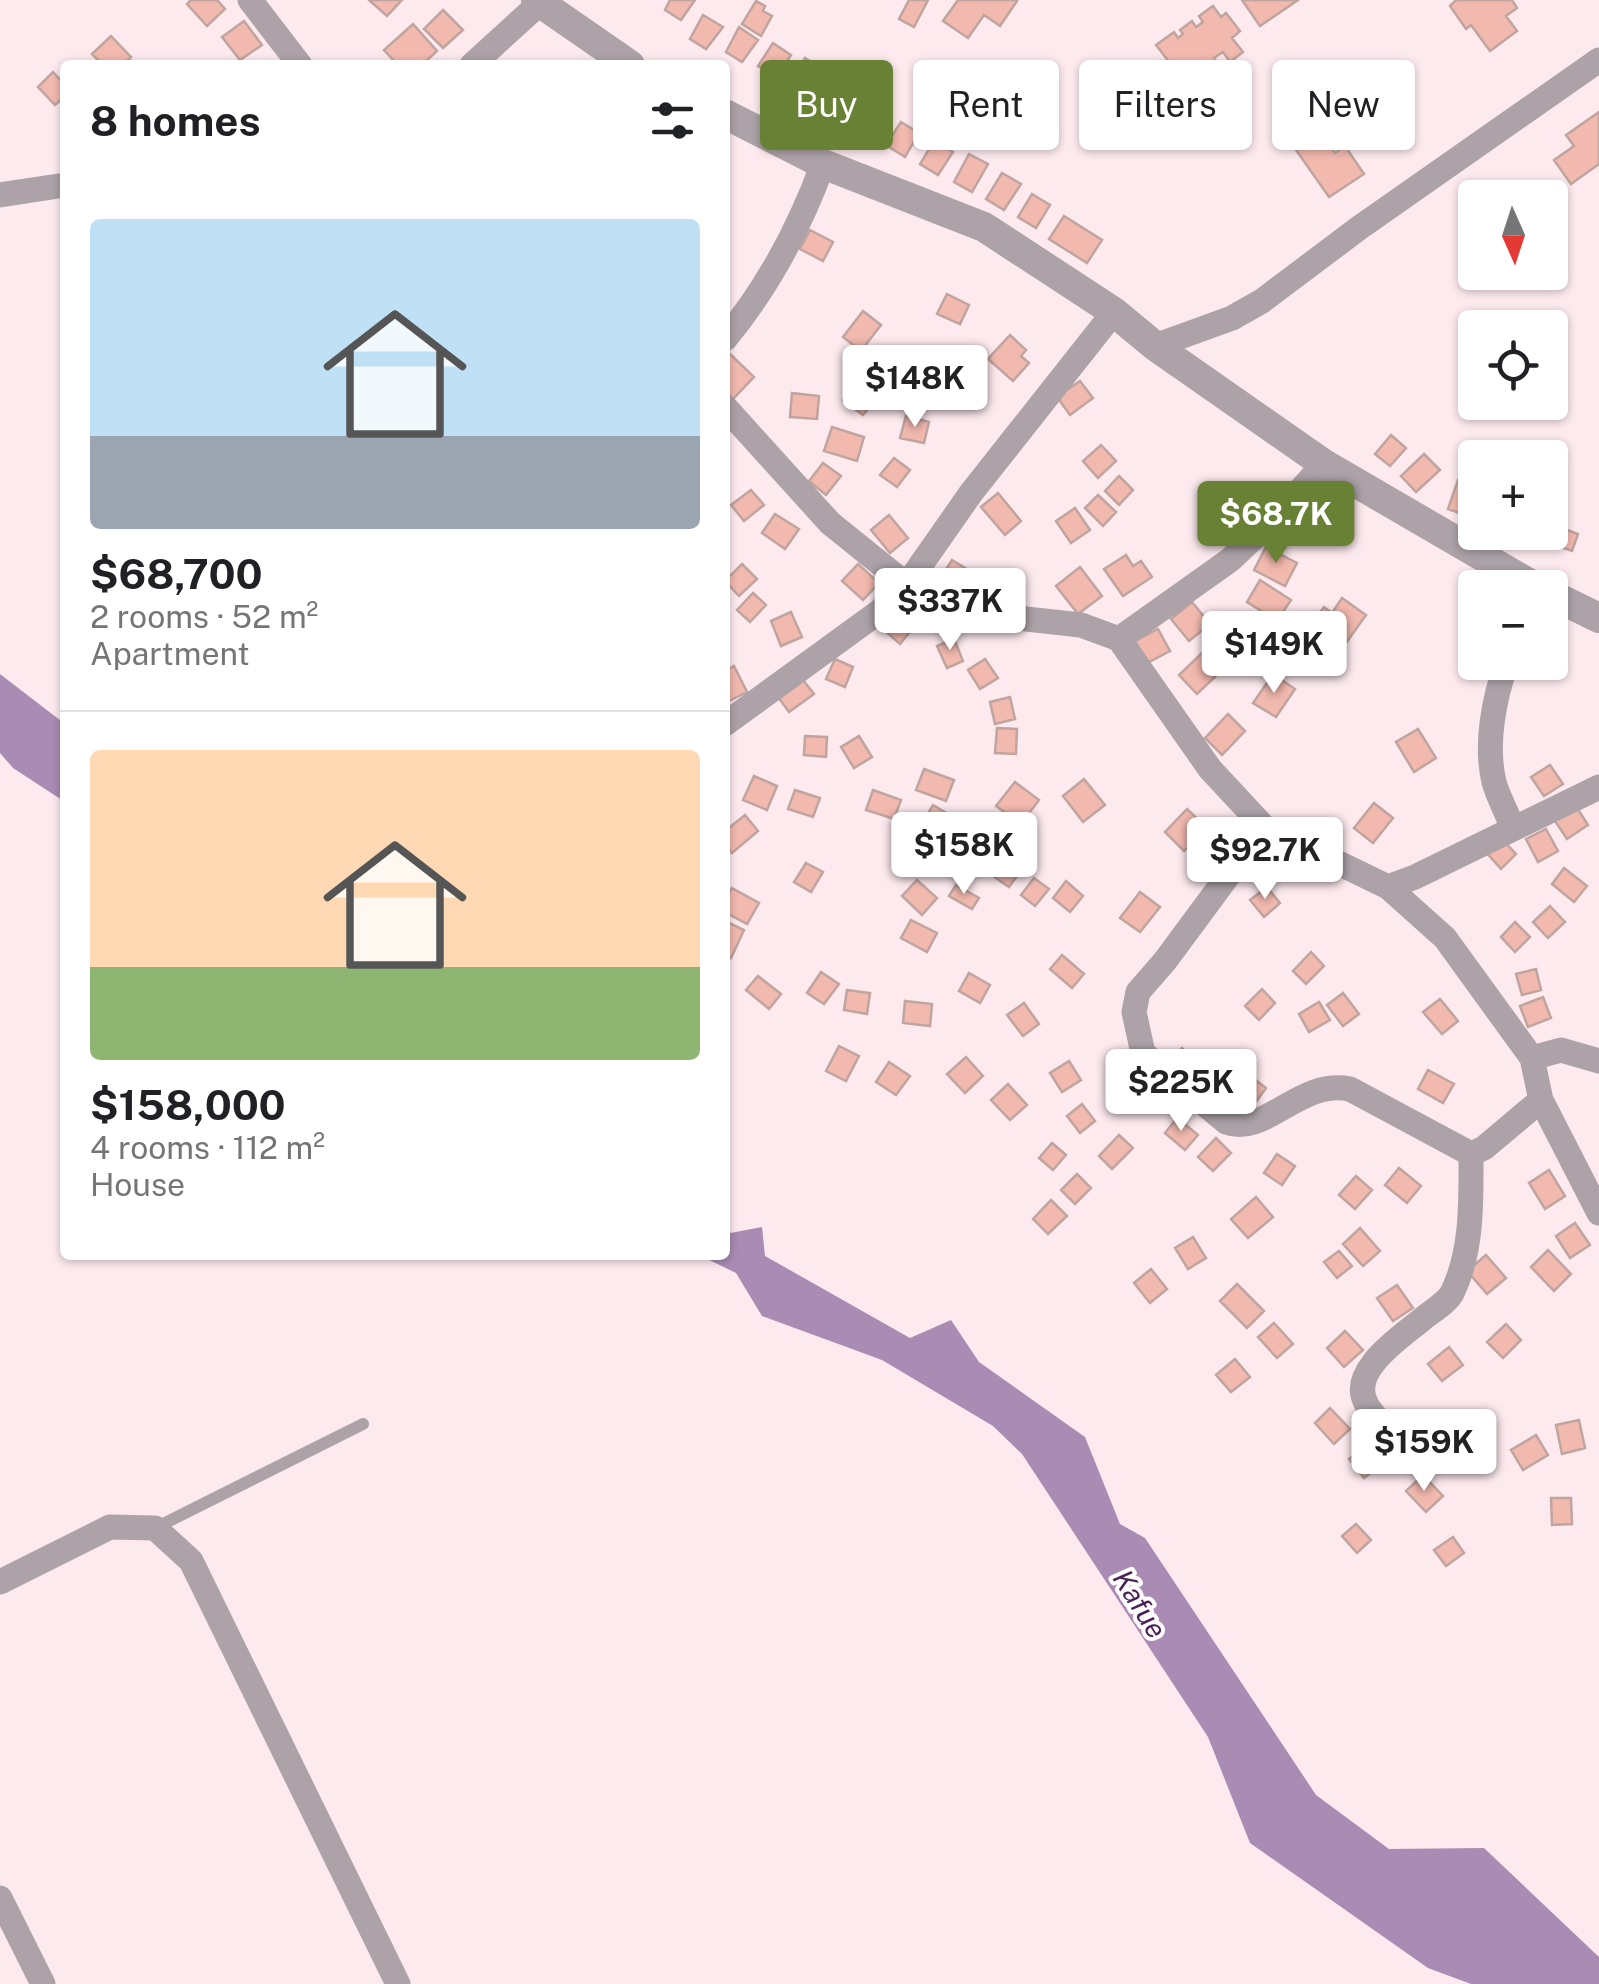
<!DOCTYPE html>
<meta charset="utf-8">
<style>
:root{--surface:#fff;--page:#f6f6f6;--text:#202124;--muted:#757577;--line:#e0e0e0;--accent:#688134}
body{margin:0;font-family:"Public Sans",sans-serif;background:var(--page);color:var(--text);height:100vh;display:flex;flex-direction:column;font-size:38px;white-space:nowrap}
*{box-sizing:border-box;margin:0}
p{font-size:32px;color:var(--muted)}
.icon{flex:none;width:55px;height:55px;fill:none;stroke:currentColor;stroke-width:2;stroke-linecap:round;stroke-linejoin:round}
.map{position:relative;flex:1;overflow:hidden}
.details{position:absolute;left:60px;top:60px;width:670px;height:1200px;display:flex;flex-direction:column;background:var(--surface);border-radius:10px;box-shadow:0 2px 8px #0004}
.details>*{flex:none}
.guide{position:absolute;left:760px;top:60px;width:688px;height:90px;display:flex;gap:20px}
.needle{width:65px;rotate:177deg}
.tools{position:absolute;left:1458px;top:180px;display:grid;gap:20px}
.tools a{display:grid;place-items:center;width:110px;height:110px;border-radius:10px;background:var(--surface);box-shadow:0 2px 8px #0004;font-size:50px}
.price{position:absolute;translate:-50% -85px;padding:0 22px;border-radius:10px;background:#fff;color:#222;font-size:32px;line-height:65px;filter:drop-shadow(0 2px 5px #0008)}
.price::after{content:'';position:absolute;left:50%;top:60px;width:30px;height:22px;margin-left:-15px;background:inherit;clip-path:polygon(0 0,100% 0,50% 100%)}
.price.selected{background:var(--accent);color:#fff}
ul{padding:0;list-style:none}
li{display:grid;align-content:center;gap:20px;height:530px;padding:0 30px}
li+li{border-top:2px solid var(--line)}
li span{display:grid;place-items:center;height:310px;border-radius:10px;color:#555}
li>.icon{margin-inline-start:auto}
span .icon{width:180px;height:180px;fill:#fffc;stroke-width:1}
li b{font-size:42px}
h2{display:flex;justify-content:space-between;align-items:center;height:120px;padding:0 30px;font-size:42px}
.tag{padding:0 35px;border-radius:10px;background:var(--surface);box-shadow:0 2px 8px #0004;font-size:35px;line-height:90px}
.tag.selected{background:var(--accent);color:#fff}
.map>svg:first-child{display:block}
.water{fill:#aa8bb4}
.building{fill:#f2b9af;stroke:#c0a49f;stroke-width:2.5}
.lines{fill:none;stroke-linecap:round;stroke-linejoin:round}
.service{stroke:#aca2a8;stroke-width:12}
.minor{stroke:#aca2a8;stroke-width:25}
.tertiary{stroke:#aca2a8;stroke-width:30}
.labels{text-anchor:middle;stroke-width:8;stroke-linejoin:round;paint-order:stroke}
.water-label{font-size:28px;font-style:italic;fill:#4a2256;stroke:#fdfdfd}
</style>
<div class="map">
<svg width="1599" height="1984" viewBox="0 0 1599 1984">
<rect width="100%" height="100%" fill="#fdeaee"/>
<!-- water -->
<path class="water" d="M0 674 65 724V802L13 768 0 753Z
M762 1227 765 1256 910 1338 951 1320 979 1362 1085 1437 1120 1524 1145 1538 1316 1795 1389 1849 1484 1848 1599 1957V1984H1471L1428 1968 1250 1843 1208 1737 1022 1454 993 1426 882 1360 762 1316 736 1273 699 1255H725V1234Z"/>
<!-- building -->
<path class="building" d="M191 0H217L225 9 207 26 187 4Z
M369 0H402L387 16Z
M670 0H695L681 20 665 10Z
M909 0H928L914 27 899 19Z
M958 0H1016L1017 1 1000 26 984 15 968 38 943 21Z
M1242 0H1298L1260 26Z
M1512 0 1517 8 1506 16 1517 31 1490 51 1471 25 1466 29 1450 6 1456 0Z
M756 1 765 6 763 11 772 16 761 36 742 24Z
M1213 6 1221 17 1226 13 1240 31 1232 38 1243 52 1230 62 1223 52 1214 58 1220 65 1210 72 1203 63 1196 69 1204 79 1190 89 1156 45 1174 32 1178 38 1183 34 1180 30 1192 21 1196 27 1203 22 1199 16Z
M443 10 463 30 443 48 424 29Z
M703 15 723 27 706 49 690 39Z
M244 21 262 45 240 60 222 37Z
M413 24 437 51 422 65H398L384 50Z
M739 27 758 40 742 62 726 52Z
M111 36 131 57 123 65H103L92 54Z
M773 43 791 55 777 77 758 66Z
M805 58 826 71 816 87 821 90 814 102 788 85Z
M53 72 65 85V96L55 105 38 87Z
M841 81 859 91 842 118 824 107Z
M872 97 890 108 874 135 856 125Z
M1599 112V164L1571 184 1554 160 1574 146 1566 135Z
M901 122 919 133 905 157 886 145Z
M1319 130 1335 153 1345 146 1364 174 1329 197 1294 147Z
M934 141 953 152 938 175 920 164Z
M969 154 988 164 972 192 954 182Z
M1002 173 1021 184 1004 210 986 199Z
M1032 194 1050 205 1036 228 1018 217Z
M1064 216 1102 240 1087 263 1049 239Z
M810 230 833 242 823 261 800 249Z
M947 294 969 305 960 324 937 314Z
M863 311 881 325 861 351 843 337Z
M1010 335 1026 350 1021 356 1029 363 1013 381 988 359Z
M923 348 958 372 941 398 906 373Z
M729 353 754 377 733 399 725 391V358Z
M1080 381 1093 398 1070 415 1057 397Z
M856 383 877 398 863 415 843 400Z
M792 393 819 396 817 419 790 417Z
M906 416 929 422 924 443 900 438Z
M832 427 864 437 857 461 824 451Z
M1391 435 1406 448 1390 466 1375 454Z
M1101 445 1116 461 1098 478 1083 461Z
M1424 454 1440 470 1416 492 1401 476Z
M894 458 910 470 897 487 880 475Z
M823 463 841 476 826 495 809 481Z
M1119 476 1133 490 1119 505 1105 491Z
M1458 480 1475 486 1468 516 1448 509Z
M751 490 764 505 744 521 731 505Z
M998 493 1021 521 1005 535 981 507Z
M1098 495 1116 512 1103 526 1085 508Z
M1075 508 1090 530 1071 543 1056 521Z
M775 514 799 529 785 549 762 533Z
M889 515 908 538 890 553 871 530Z
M1562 528 1578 534 1572 551 1555 545Z
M1266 547 1297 563 1285 586 1254 570Z
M1126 555 1133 566 1141 561 1152 577 1123 596 1104 569Z
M952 560 978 576 966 596 940 579Z
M742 564 757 579 739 596 725 581Z
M858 564 879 583 863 600 842 581Z
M1080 567 1102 596 1078 614 1056 586Z
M1260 580 1291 600 1277 621 1247 602Z
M753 593 766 605 750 622 737 610Z
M1342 598 1366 615 1346 643 1314 621 1324 607 1332 613Z
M1192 602 1210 624 1189 641 1171 619Z
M791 612 802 637 781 646 771 621Z
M896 614 913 628 900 644 883 629Z
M1229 619 1249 632 1232 656 1213 643Z
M1158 629 1170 651 1147 663 1135 641Z
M1313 637 1332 653 1315 672 1297 656Z
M954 639 963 661 947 668 937 646Z
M1202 653 1220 672 1197 694 1179 675Z
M835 659 853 667 845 687 826 679Z
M985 659 998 678 980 689 968 670Z
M734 666 747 692 725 703V671Z
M1273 674 1295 689 1276 717 1253 703Z
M800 676 814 694 789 712 776 694Z
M1010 697 1015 719 995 724 990 702Z
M1228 714 1245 731 1222 755 1205 738Z
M997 728 1017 729 1016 754 995 753Z
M1418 729 1436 758 1414 772 1396 742Z
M805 736 827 737 826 757 804 755Z
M859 736 872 757 854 768 841 747Z
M1550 765 1563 784 1544 796 1531 777Z
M924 769 954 780 946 801 916 790Z
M754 776 777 786 767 810 743 800Z
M1084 779 1105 805 1083 822 1063 796Z
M1015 782 1039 800 1021 824 996 806Z
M795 790 820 798 813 817 788 809Z
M873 790 901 800 894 819 866 810Z
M1374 803 1393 818 1373 843 1354 828Z
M933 805 953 817 940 839 920 827Z
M1577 808 1588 825 1567 839 1555 821Z
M1187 809 1207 828 1184 851 1165 832Z
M745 815 758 831 732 853 725 844V831Z
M1546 829 1558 851 1538 862 1526 839Z
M1500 837 1516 854 1501 869 1485 851Z
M1008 849 1027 862 1009 887 990 874Z
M806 863 823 872 811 892 794 882Z
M1564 868 1587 886 1574 902 1552 884Z
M1034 878 1049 889 1035 906 1021 895Z
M917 880 937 898 922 915 902 896Z
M1066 881 1083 896 1070 912 1053 898Z
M956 885 979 898 972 909 949 896Z
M1267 887 1280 903 1264 917 1250 900Z
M732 888 759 903 747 924 725 912V901Z
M1140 892 1160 907 1140 932 1120 918Z
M1550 906 1565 922 1548 938 1533 922Z
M911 920 937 933 927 952 901 938Z
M725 921 744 930 731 958 725 955Z
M1515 922 1530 937 1515 952 1501 937Z
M1311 952 1324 966 1306 984 1293 971Z
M1062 955 1084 974 1072 988 1050 969Z
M1536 969 1541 990 1522 995 1516 974Z
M821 972 839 984 824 1004 807 993Z
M969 973 990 985 980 1003 959 991Z
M758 976 781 994 769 1009 746 990Z
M1262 989 1275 1003 1259 1020 1245 1006Z
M847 990 870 993 867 1014 844 1010Z
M1343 993 1359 1014 1343 1026 1327 1005Z
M1543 997 1551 1018 1528 1027 1520 1006Z
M1440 999 1458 1021 1442 1034 1423 1012Z
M905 1001 932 1004 930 1026 903 1023Z
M1319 1002 1330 1020 1309 1032 1299 1014Z
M1024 1003 1039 1024 1023 1036 1007 1015Z
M839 1046 859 1056 846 1081 826 1071Z
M1182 1048 1194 1062 1177 1077 1165 1063Z
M966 1057 983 1076 965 1093 947 1074Z
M1069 1061 1081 1080 1062 1092 1050 1073Z
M889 1062 910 1076 896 1095 876 1082Z
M1428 1070 1454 1084 1443 1103 1418 1089Z
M1249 1075 1266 1088 1250 1110 1232 1097Z
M1148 1079 1169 1095 1156 1112 1134 1096Z
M1008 1084 1027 1105 1010 1120 991 1100Z
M1082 1104 1095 1121 1080 1133 1067 1116Z
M1177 1118 1198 1135 1185 1150 1165 1133Z
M1119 1135 1133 1148 1112 1169 1099 1156Z
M1216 1138 1231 1153 1213 1171 1198 1157Z
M1052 1143 1066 1155 1053 1170 1039 1158Z
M1277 1154 1295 1166 1282 1185 1264 1173Z
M1399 1168 1421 1186 1407 1203 1385 1185Z
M1549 1170 1565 1196 1545 1209 1529 1183Z
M1077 1174 1091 1188 1075 1204 1061 1190Z
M1356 1176 1372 1190 1355 1209 1339 1195Z
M1256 1197 1273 1217 1248 1238 1231 1219Z
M1051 1200 1067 1216 1048 1234 1033 1219Z
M1575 1223 1590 1245 1570 1258 1556 1236Z
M1360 1228 1380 1251 1363 1266 1343 1244Z
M1193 1237 1206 1258 1188 1269 1175 1248Z
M1548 1250 1571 1274 1554 1291 1531 1267Z
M1339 1251 1352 1266 1337 1278 1324 1262Z
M1486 1255 1506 1278 1487 1294 1467 1271Z
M1151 1269 1167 1289 1150 1303 1134 1283Z
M1237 1284 1264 1311 1247 1328 1220 1301Z
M1397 1285 1413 1308 1393 1321 1377 1298Z
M1274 1323 1293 1344 1277 1358 1258 1337Z
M1506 1324 1521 1340 1503 1358 1487 1342Z
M1345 1331 1363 1350 1344 1367 1327 1348Z
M1449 1347 1463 1365 1442 1381 1428 1364Z
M1235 1359 1250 1377 1231 1392 1216 1375Z
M1330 1408 1350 1429 1334 1444 1315 1423Z
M1579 1420 1585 1448 1562 1454 1556 1425Z
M1536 1435 1548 1455 1523 1470 1511 1450Z
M1365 1447 1379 1466 1364 1478 1349 1459Z
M1423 1475 1443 1496 1426 1512 1406 1491Z
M1551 1498H1571L1572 1524 1552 1525Z
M1356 1524 1371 1540 1357 1553 1342 1536Z
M1453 1537 1464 1553 1446 1566 1434 1550Z"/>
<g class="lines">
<!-- service -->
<path class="service" d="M155 1528 363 1424"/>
<!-- minor -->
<path class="minor" d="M250 0 300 65
M472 65 540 3
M0 195 65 185
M725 339C769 286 799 229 823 164
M1155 346 1232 318 1262 301 1359 228 1599 60
M725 407 830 523 928 602 952 611 1081 625 1119 639 1230 560 1277 516 1324 464
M1119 639 1210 769 1264 827 1388 887
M1507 662C1494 698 1485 744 1494 782 1498 797 1507 812 1512 827
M725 724 880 611 906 586 971 493 1114 312
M1599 787 1415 877 1388 887 1445 938 1532 1058 1541 1100 1599 1213
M1264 827 1165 961 1138 992 1134 1012 1143 1053 1226 1122C1266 1137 1298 1079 1350 1089L1471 1154 1484 1148 1541 1100
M1532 1058 1561 1050 1599 1061
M1418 1453C1402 1439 1377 1423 1367 1405 1346 1371 1403 1336 1425 1317 1434 1310 1449 1301 1453 1291 1473 1249 1471 1198 1471 1154
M0 1582 110 1527 155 1528 191 1561 398 1984
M0 1898 43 1984"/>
<!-- tertiary -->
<path class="tertiary" d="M536 0 630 65
M725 114 823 164 984 227 1114 312 1155 346 1324 464 1537 588
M1550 594 1599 618"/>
</g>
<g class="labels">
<!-- water labels -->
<g class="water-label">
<text transform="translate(1140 1604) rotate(58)" y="10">Kafue</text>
</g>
</g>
</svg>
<div class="tools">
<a><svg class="needle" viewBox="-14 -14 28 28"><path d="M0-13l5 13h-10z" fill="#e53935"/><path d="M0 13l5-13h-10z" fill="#757577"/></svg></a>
<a><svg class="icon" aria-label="locate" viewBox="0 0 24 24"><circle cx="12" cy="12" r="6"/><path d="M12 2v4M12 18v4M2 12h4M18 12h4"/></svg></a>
<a>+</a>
<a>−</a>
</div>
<b class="price" style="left:915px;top:430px">$148K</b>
<b class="price selected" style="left:1276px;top:566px">$68.7K</b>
<b class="price" style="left:950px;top:653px">$337K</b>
<b class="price" style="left:1274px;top:696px">$149K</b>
<b class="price" style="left:964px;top:897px">$158K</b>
<b class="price" style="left:1265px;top:902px">$92.7K</b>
<b class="price" style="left:1181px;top:1134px">$225K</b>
<b class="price" style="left:1424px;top:1494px">$159K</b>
<div class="guide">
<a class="tag selected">Buy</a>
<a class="tag">Rent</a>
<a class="tag">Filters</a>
<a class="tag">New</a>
</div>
<section class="details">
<h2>8 homes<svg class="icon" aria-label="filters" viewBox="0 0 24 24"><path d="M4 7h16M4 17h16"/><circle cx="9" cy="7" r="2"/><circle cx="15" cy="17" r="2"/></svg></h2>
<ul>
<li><span style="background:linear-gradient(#bfe0f5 70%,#9aa5b1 0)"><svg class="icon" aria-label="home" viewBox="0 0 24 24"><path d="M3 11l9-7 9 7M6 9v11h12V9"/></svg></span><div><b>$68,700</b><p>2 rooms · 52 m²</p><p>Apartment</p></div></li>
<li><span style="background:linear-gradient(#ffd9b3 70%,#8fb573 0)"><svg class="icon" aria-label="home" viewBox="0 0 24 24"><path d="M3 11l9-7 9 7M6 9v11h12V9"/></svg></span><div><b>$158,000</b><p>4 rooms · 112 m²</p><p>House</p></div></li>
</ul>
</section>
</div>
